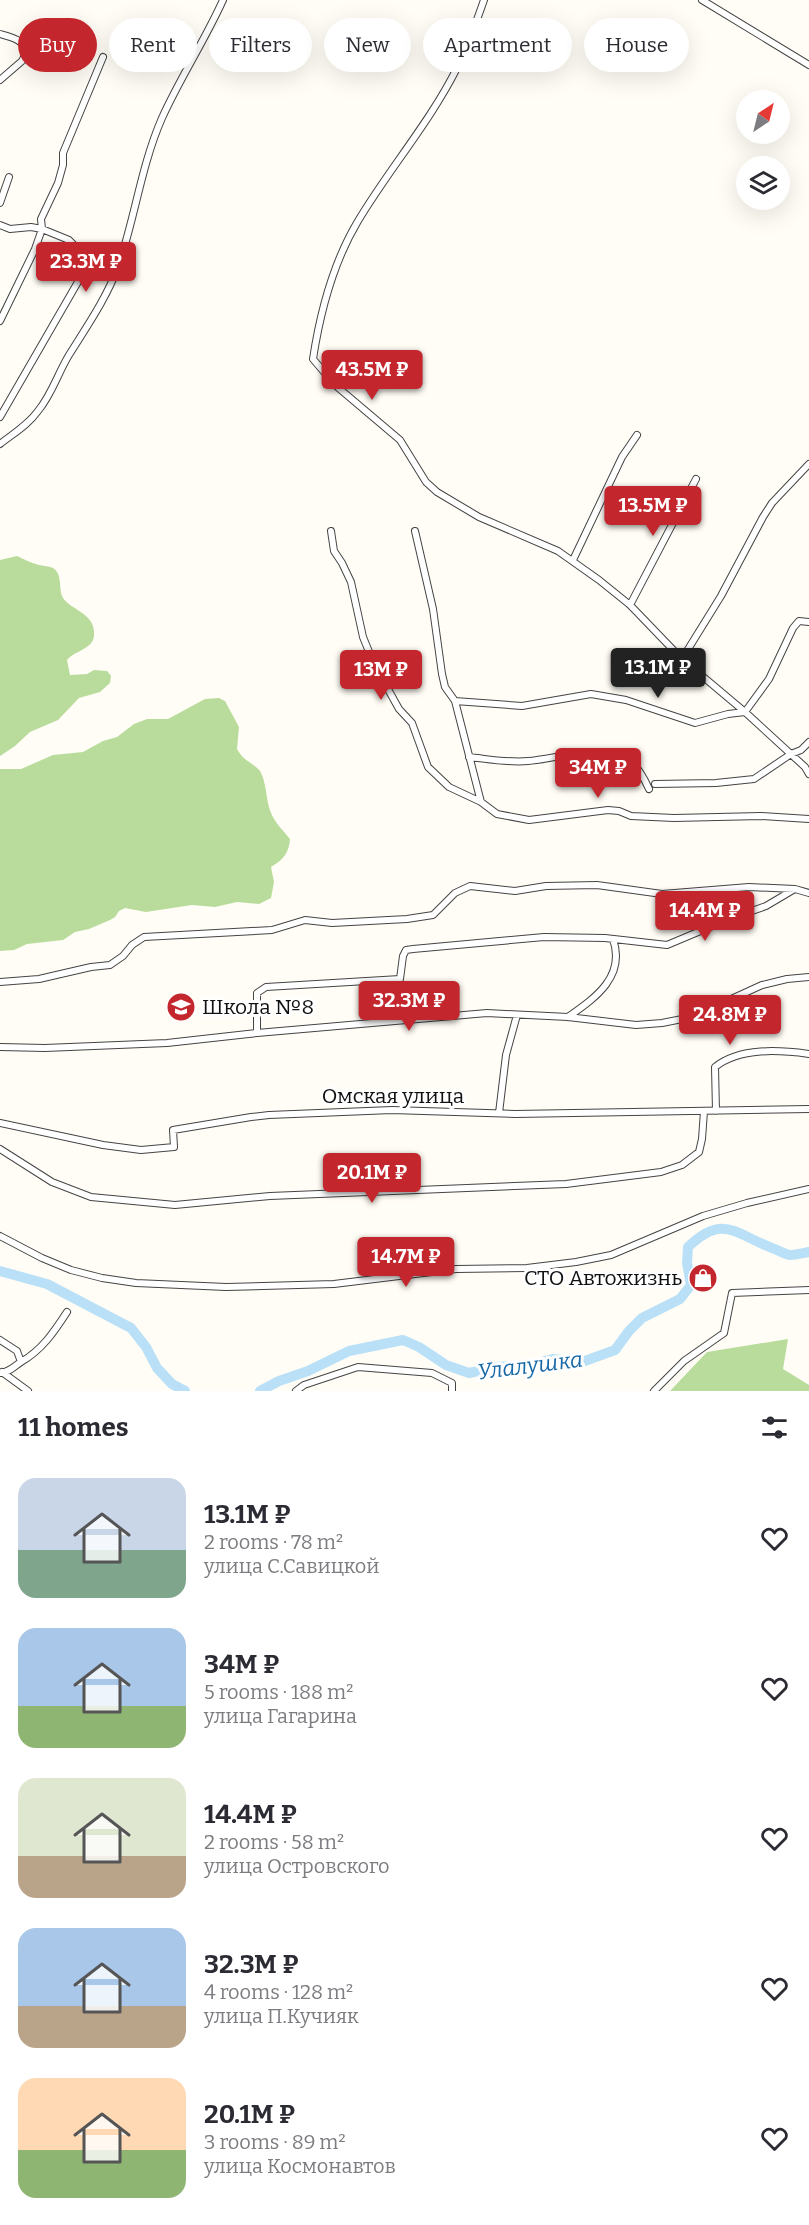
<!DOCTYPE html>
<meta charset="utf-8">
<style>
:root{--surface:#fff;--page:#f2f2f3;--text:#2b2b33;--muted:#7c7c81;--accent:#c4262e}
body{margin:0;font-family:Bitter,serif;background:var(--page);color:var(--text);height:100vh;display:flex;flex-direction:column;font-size:22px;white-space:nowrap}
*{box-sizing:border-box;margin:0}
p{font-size:20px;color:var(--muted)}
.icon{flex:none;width:33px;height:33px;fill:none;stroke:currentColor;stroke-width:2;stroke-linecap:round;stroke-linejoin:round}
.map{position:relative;height:1391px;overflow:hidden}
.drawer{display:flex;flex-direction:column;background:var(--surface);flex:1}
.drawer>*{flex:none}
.banner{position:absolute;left:18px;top:18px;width:774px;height:54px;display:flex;gap:12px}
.needle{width:39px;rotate:35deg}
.tools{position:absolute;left:736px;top:90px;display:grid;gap:12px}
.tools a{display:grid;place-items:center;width:54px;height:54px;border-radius:50%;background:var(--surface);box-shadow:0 6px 24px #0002;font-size:30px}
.price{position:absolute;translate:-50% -51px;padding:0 14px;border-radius:6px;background:var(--accent);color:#fff;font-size:20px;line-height:39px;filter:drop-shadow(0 2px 3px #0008)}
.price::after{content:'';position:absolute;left:50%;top:36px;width:18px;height:14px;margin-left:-9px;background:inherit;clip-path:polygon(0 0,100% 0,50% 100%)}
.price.current{background:#222;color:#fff}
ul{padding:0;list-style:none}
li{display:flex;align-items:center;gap:18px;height:150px;padding:0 18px}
li span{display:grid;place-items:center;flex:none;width:168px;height:120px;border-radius:18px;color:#555}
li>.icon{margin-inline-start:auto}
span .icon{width:72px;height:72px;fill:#fffc;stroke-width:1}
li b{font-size:26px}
h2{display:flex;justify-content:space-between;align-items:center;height:72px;padding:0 18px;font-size:26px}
.chip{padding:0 21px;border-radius:27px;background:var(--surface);box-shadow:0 6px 24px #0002;font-size:21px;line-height:54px}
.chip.current{background:var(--accent);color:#fff}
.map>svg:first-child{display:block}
.forest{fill:#b9dc9c}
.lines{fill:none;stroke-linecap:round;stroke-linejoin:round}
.river{stroke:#b9e0f7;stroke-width:10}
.minor-casing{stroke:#444;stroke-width:8}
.minor{stroke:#fff;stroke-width:6}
.labels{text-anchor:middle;stroke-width:6;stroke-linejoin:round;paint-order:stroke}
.poi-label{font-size:21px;fill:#111;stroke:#fff;text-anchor:start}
.street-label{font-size:21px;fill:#111;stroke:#fff}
.water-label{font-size:22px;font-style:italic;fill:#1768a6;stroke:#fff}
</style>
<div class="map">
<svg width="809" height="1391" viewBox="0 0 809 1391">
<rect width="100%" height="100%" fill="#fffdf5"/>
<!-- forest -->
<path class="forest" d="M17 556C24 559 31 563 39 565 43 566 49 566 53 568 63 574 58 589 63 598 72 611 96 613 94 636 93 649 74 651 67 660L70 675 87 674 94 670 107 671 111 676 110 683 100 692 79 698 58 720 30 732 15 746 0 756V560Z
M219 698 225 701 239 727 237 749C244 762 254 763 260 771 266 781 266 797 269 807 272 820 282 829 290 839 289 853 283 860 271 867L274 882 271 898 259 904 237 902 215 907 192 905 146 912 125 908 119 911 115 917 110 920 89 929 75 932 63 940 27 944 14 950 0 951V769H21L53 755 83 752 103 741 117 737 134 724 147 719H168L205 699Z
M788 1339 783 1369 809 1385V1391H670L707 1352Z"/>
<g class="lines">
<!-- river -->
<path class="river" d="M0 1271 47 1284 131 1328 146 1347 157 1368 172 1384 185 1391
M260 1391 279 1381 308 1371 349 1351 403 1340 419 1347 446 1365 469 1373 496 1367 529 1365 553 1359 582 1362 615 1350 629 1331 642 1318 680 1299 691 1285 687 1263 688 1247C723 1213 735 1234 772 1248 778 1250 784 1254 790 1255 796 1255 803 1253 809 1252"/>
<!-- minor casing -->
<g class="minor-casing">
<path id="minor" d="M484 0C476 23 468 46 457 68 430 122 389 169 358 221 334 261 320 313 313 359L335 385 400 440 426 482 437 492 479 517 558 551 599 580 630 605 682 659 745 712 805 767 809 774
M702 0 809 65
M0 34C11 37 24 40 27 52L22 61 0 80
M0 203 9 177
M0 225 10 229 31 227 42 229 69 240 90 261 0 417
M0 321 35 249 42 229 41 219 58 183 63 165V153L103 57
M0 444C14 433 28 425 38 411 52 394 58 373 69 355 87 326 106 299 118 267 135 218 141 166 162 118 180 78 205 40 223 0
M331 531 334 551 342 563 351 582 363 637 374 664 399 709 412 723 428 767 449 787 481 802
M415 531 433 609 442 674 445 687 455 701 481 802 497 814 529 820 608 810 619 811 631 816 674 818 761 816 809 819
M573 560 622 457 637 435
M630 605 696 479
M682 659 721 596 763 517 772 503 809 464
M455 701 522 706 591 694 626 700 695 723 728 714 745 712 769 679 793 628 799 621 809 622
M469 757C488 759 509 763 528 761 556 759 602 743 628 759 638 766 644 778 649 789
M655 784 716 783 754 779 791 754 801 750 809 742
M0 982 39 979 91 967 110 965 123 956 132 945 144 937 272 930 305 920 332 923 407 919 433 915 455 893 470 886 515 891 546 886 597 885 662 894 749 887 795 889 809 893
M568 1017C595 998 626 977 613 939
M257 1033V993L266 987 400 979 403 956 406 950 413 949 544 937 605 938 667 945 729 919 766 906 793 890
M0 1047 45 1048 167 1043 257 1033 487 1013 568 1017 636 1025 662 1023 692 1017 762 985 787 979 809 977
M716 1111 715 1067C740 1047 780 1050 809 1054
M499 1113 506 1055 517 1015
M0 1123 103 1145 141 1150 174 1147 173 1130 251 1117 269 1115 392 1110 515 1114 809 1109
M0 1149 52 1182 91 1197 175 1205 270 1196 566 1184 661 1172 682 1165 699 1152 702 1139 704 1111
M0 1236 42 1258 71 1270 102 1278 136 1283 226 1287 334 1284 456 1269 527 1268 576 1262 611 1255 703 1216 747 1203 809 1189
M0 1340 17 1351 21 1362
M2 1372 28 1391
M0 1373C10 1372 13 1367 21 1362 42 1350 54 1332 67 1312
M296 1391 304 1385 358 1367 432 1373 452 1383V1391
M654 1391 684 1361 724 1333 732 1293 809 1290"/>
</g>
<!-- minor -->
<use href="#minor" class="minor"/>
</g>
<!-- icons -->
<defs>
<g id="school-disc" transform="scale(1.5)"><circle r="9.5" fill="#c4262e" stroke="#fff"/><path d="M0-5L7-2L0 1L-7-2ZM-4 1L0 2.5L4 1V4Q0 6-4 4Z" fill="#fff"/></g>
<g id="shop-disc" transform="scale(1.5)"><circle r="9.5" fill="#c4262e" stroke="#fff"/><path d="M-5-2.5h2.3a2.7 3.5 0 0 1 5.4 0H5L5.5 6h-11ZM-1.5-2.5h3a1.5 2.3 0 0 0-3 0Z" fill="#fff"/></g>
</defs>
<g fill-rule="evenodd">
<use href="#school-disc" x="181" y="1007"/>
<use href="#shop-disc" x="703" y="1278"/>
</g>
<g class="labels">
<!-- poi labels -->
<g class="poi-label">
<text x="202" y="1014">Школа №8</text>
<text x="682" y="1285" text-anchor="end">СТО Автожизнь</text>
</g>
<!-- street labels -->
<g class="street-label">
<text x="393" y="1103">Омская улица</text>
</g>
<!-- water labels -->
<g class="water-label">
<text transform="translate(530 1365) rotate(-7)" y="8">Улалушка</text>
</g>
</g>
</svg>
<div class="tools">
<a><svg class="needle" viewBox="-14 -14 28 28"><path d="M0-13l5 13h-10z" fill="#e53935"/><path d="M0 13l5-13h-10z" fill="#7c7c81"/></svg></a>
<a><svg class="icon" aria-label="layers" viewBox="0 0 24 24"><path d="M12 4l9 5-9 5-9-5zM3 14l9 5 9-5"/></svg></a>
</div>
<b class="price" style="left:86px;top:293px">23.3M ₽</b>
<b class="price" style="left:372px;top:401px">43.5M ₽</b>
<b class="price" style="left:653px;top:537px">13.5M ₽</b>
<b class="price current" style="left:658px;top:699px">13.1M ₽</b>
<b class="price" style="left:381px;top:701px">13M ₽</b>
<b class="price" style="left:598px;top:799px">34M ₽</b>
<b class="price" style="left:705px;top:942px">14.4M ₽</b>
<b class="price" style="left:409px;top:1032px">32.3M ₽</b>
<b class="price" style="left:730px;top:1046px">24.8M ₽</b>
<b class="price" style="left:372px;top:1204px">20.1M ₽</b>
<b class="price" style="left:406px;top:1288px">14.7M ₽</b>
<div class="banner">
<a class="chip current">Buy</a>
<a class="chip">Rent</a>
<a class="chip">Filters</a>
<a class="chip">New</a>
<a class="chip">Apartment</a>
<a class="chip">House</a>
</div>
</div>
<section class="drawer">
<h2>11 homes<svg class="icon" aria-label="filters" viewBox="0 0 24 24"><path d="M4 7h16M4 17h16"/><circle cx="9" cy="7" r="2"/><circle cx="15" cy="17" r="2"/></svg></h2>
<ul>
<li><span style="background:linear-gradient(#c9d6e8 60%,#7fa58c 0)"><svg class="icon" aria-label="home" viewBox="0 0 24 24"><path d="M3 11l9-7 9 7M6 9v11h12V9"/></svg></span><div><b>13.1M ₽</b><p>2 rooms · 78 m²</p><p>улица С.Савицкой</p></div><svg class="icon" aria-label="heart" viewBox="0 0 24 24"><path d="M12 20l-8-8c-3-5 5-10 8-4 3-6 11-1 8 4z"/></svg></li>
<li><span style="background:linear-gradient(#a9c7e8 65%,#8fb573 0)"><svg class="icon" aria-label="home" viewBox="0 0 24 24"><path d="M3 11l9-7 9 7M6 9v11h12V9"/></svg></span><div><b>34M ₽</b><p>5 rooms · 188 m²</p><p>улица Гагарина</p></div><svg class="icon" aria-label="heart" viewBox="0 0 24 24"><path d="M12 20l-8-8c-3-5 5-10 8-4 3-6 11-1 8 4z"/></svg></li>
<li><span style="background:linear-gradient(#dfe7d0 65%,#b9a48a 0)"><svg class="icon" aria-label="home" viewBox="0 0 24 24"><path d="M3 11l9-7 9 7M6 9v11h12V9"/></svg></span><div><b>14.4M ₽</b><p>2 rooms · 58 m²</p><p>улица Островского</p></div><svg class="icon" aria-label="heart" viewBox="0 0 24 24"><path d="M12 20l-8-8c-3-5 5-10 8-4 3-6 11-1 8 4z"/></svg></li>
<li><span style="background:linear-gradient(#a9c7e8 65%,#b9a48a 0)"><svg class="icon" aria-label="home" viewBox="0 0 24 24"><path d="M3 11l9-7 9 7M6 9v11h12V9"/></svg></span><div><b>32.3M ₽</b><p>4 rooms · 128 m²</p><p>улица П.Кучияк</p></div><svg class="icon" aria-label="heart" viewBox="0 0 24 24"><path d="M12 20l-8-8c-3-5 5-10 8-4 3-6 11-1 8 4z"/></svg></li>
<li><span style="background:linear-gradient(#ffd9b3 60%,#8fb573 0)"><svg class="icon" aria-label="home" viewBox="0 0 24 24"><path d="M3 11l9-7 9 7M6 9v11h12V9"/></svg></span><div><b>20.1M ₽</b><p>3 rooms · 89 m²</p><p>улица Космонавтов</p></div><svg class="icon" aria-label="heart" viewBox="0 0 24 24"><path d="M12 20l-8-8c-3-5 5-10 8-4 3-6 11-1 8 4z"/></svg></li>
</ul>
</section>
